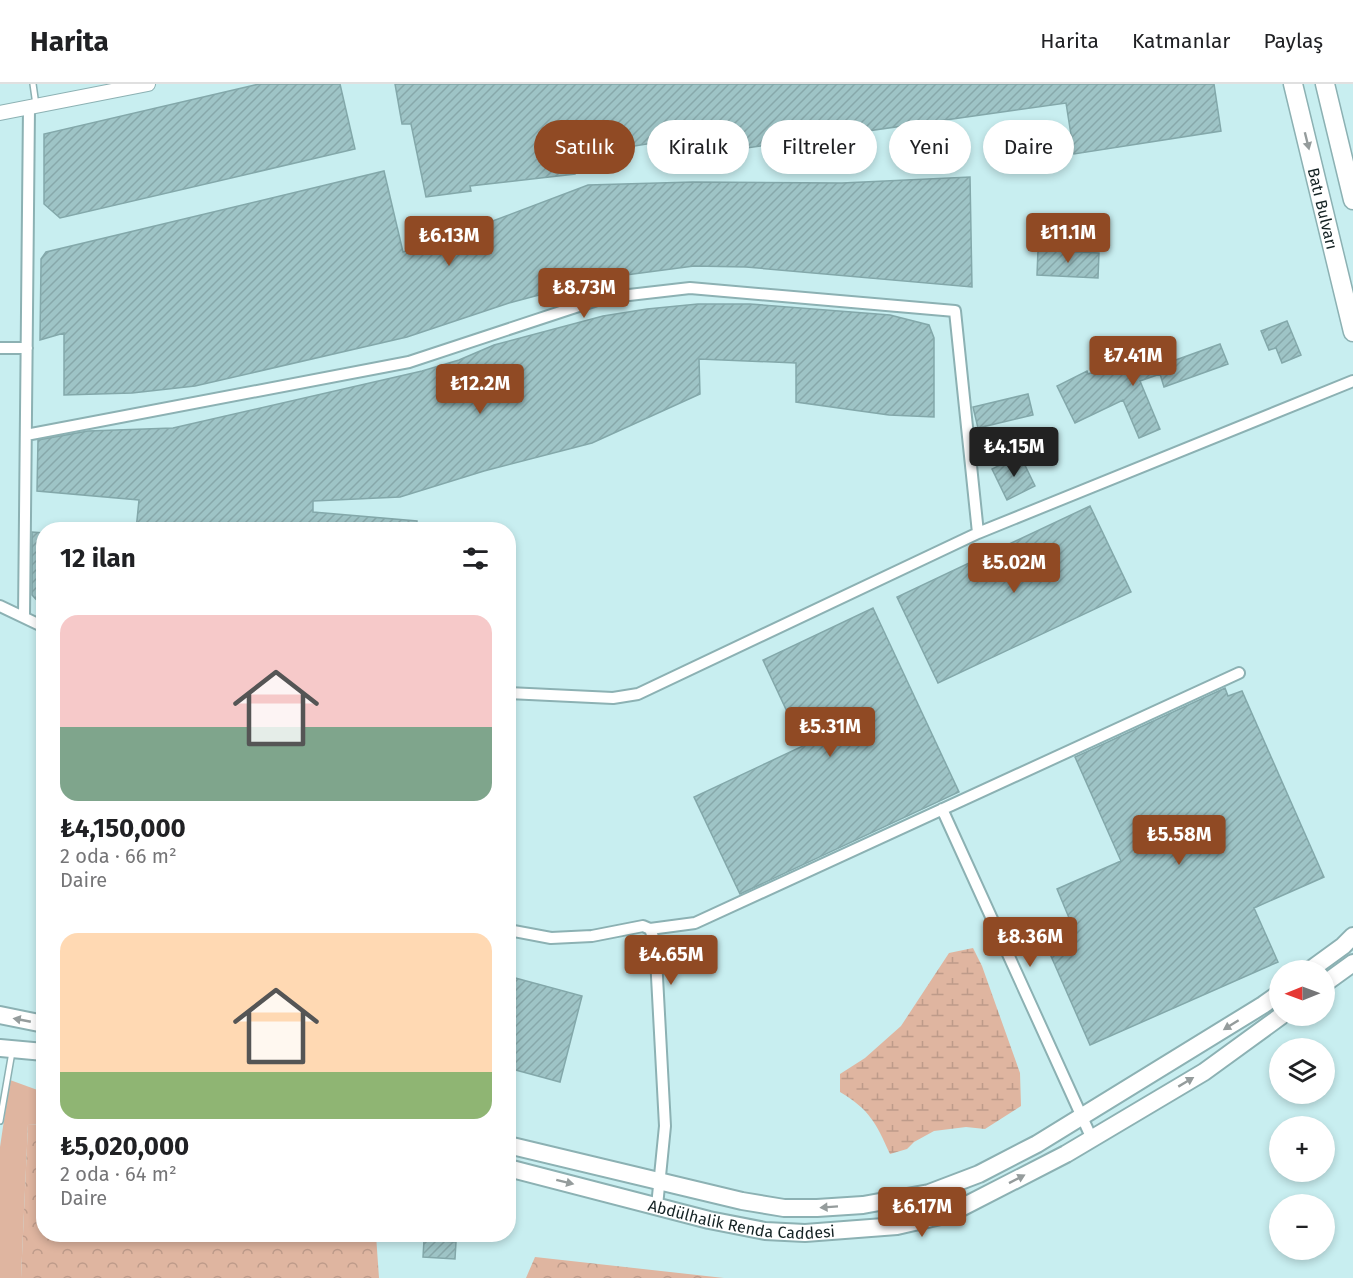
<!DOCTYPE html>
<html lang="tr">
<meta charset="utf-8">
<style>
:root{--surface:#fff;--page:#f2f2f2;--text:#202124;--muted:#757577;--line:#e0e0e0;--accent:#904a24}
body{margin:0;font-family:"Fira Sans",sans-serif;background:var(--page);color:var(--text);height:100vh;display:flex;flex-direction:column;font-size:22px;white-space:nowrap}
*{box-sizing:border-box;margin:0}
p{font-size:20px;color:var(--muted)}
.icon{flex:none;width:33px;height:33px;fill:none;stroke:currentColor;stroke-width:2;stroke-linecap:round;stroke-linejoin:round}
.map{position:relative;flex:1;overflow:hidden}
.details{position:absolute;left:36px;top:438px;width:480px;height:720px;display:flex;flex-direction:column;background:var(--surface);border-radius:24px;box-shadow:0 3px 9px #0003}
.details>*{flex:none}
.top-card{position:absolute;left:534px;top:36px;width:570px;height:54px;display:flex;gap:12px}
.needle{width:39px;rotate:269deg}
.controls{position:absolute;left:1269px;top:876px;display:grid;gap:12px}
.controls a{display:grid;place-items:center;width:66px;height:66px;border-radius:50%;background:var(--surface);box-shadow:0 3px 9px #0003;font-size:30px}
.price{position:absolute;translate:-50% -51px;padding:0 14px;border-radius:6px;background:var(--accent);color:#fff;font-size:20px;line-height:39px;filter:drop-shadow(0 2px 3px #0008)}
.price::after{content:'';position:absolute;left:50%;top:36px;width:18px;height:14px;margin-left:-9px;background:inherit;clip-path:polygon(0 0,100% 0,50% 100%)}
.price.current{background:#222;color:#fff}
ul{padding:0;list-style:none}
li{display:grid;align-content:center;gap:12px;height:318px;padding:0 24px}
li span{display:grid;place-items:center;height:186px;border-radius:18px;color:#555}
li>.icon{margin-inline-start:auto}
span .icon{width:108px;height:108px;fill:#fffc;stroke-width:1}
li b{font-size:26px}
h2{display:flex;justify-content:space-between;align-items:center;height:72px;padding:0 24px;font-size:26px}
.tag{padding:0 21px;border-radius:27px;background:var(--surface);box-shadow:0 3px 9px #0003;font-size:21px;line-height:54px}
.tag.current{background:var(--accent);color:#fff}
header{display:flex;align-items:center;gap:36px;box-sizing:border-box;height:84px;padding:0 30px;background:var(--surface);border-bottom:2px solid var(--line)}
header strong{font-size:28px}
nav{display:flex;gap:33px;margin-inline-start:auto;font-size:21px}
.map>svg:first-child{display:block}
.green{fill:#dfb5a0}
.forest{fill:url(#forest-crowns)}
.wetland{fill:url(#wetland-marsh)}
.building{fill:url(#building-hatch);stroke:#83a8aa;stroke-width:1.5}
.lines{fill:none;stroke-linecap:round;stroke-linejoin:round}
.service-casing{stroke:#8cb1b3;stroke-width:8}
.minor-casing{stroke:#8cb1b3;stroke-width:14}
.tertiary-casing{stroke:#8cb1b3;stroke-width:16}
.secondary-casing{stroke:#8cb1b3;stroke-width:20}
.primary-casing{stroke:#8cb1b3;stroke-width:21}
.service{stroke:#fff;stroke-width:5}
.minor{stroke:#fff;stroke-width:10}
.tertiary{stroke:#fff;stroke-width:14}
.secondary{stroke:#fff;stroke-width:16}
.primary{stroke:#fff;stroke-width:18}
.oneway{fill:#959c9c}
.labels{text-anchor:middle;stroke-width:6;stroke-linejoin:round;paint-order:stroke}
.street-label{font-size:16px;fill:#142223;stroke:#fff}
</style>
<header>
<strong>Harita</strong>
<nav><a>Harita</a><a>Katmanlar</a><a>Paylaş</a></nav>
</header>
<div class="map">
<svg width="1353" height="1194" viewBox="0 0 1353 1194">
<defs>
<pattern id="forest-crowns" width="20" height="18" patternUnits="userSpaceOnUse" patternTransform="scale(1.5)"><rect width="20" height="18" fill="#dfb5a0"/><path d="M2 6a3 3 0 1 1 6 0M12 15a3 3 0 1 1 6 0" fill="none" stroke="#be9b8a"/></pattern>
<pattern id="wetland-marsh" width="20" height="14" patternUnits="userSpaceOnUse" patternTransform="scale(1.5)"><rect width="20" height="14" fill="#dfb5a0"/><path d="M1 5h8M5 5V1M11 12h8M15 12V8" fill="none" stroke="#be9b8a"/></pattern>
<pattern id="building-hatch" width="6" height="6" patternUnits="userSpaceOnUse" patternTransform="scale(1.5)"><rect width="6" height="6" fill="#9ec4c6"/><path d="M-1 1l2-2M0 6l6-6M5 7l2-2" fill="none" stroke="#87a8aa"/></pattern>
</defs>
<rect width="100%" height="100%" fill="#c8eef0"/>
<!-- green -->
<path class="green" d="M10 996 43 1008 44 1041 28 1040 21 1194H0V1063Z"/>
<!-- forest -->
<path class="forest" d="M28 1040 43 1041 44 1150 376 1151 379 1194H21Z
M535 1173 724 1194H526Z"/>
<!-- wetland -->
<path class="wetland" d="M973 864 982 882 1020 989 1021 1022 985 1045 966 1043 934 1047 914 1058 907 1065 890 1070C876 1039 870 1026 840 1008V990L865 974 901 942 949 869Z"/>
<!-- building -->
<path class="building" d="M259 0H340L355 65 60 134 44 120V50Z
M395 0H1214L1221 47 1074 70 1066 19 669 75 665 57 573 72 575 90 470 102 471 107 426 113 411 40H402Z
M384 87 403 168 490 138 588 101 693 98 842 99 970 93 972 203 746 183 694 182 603 194 509 219 407 253 195 302 132 309 64 311V249L40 256 41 180V175L46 168Z
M1038 166 1099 169 1098 194 1037 191Z
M698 220H750L890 231 929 241 934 254V333L889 331 796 318V279L699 275 700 310 592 359 484 387 400 413 313 417V428L417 437V446H136L139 416 37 407 38 356 88 347 173 344 422 287 459 276 494 261 603 232 647 225Z
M1287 237 1301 271 1282 279 1276 264 1269 266 1261 247Z
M1220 260 1228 280 1164 303 1160 290 1140 297 1160 345 1139 354 1123 316 1075 339 1057 302 1087 287 1088 290 1113 281 1115 287 1155 272 1159 282Z
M1028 310 1033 331 978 344 973 323Z
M1020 371 1035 402 1007 416 992 385Z
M1090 422 1131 508 938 599 897 513Z
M32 448 44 449V524L32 511Z
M873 524 959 708 740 810 694 713 803 662 763 576Z
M1225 604 1228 612 1242 607 1324 793 1254 824 1278 878 1090 961 1043 854 1072 841 1057 805 1121 777 1075 673Z
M508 892 582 912 560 998 508 984Z
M424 1156 456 1158 455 1175 423 1173Z"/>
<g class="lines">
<!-- service casing -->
<g class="service-casing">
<path id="service" d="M33 0 36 21
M0 1037 12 968"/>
</g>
<!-- minor casing -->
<g class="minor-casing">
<path id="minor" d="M0 264H27
M26 351 409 278 603 214 690 204 955 227 978 449
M0 522 44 543
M24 533 29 24
M508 609 613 614 638 610 978 449 1353 297
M942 725 1092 1055
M650 845 695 839 1239 589
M508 846 551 854 592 852 643 842 650 845 653 853 656 874 665 1042 657 1122"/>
</g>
<!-- tertiary casing -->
<g class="tertiary-casing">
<path id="tertiary" d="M0 29 148 0"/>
</g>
<!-- secondary casing -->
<g class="secondary-casing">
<g id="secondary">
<path d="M1310 886 1343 862 1353 852"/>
<path d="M1324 900 1353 879"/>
<path d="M0 931 44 940"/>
<path d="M0 964 44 968"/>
<path d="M508 1061 742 1117 784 1124H817L863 1121 929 1109 979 1090 1037 1060 1263 921 1280 909"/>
<path id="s1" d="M508 1084 709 1136 765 1147 805 1149 897 1142 949 1130 1066 1070 1204 988 1281 932"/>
</g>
</g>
<!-- primary casing -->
<g class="primary-casing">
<g id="primary">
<path id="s2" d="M1293 0 1353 248"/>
<path d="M1325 0 1353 116"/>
</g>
</g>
<!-- service -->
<use href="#service" class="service"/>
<!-- minor -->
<use href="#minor" class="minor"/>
<!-- tertiary -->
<use href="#tertiary" class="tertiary"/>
<!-- secondary -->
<use href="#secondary" class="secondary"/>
<!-- primary -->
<use href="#primary" class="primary"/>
</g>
<!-- one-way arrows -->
<defs><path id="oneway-solid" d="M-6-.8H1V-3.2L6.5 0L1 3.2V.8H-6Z" transform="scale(1.5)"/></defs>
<g class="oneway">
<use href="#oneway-solid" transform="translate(1307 57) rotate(76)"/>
<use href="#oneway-solid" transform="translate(22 936) rotate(-169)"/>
<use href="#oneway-solid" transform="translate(1231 941) rotate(148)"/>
<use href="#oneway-solid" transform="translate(1186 998) rotate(-31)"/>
<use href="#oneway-solid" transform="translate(1017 1095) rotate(-27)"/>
<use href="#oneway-solid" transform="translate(565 1098) rotate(14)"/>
<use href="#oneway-solid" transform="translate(829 1123) rotate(176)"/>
</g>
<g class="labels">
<!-- street labels -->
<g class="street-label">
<text dy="6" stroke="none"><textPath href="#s2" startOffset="128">Batı Bulvarı</textPath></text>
<text dy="6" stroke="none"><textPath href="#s1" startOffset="240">Abdülhalik Renda Caddesi</textPath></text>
</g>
</g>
</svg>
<div class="controls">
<a><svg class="needle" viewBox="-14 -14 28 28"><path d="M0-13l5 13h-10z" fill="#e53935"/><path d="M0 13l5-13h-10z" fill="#757577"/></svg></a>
<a><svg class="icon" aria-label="layers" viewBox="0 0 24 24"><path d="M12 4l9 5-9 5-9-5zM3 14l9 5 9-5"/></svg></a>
<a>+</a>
<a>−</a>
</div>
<b class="price" style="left:1068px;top:180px">₺11.1M</b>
<b class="price" style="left:449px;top:183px">₺6.13M</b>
<b class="price" style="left:584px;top:235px">₺8.73M</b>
<b class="price" style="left:1133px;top:303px">₺7.41M</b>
<b class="price" style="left:480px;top:331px">₺12.2M</b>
<b class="price current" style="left:1014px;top:394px">₺4.15M</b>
<b class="price" style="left:1014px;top:510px">₺5.02M</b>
<b class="price" style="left:830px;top:674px">₺5.31M</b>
<b class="price" style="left:1179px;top:782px">₺5.58M</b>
<b class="price" style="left:1030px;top:884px">₺8.36M</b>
<b class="price" style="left:671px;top:902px">₺4.65M</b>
<b class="price" style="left:922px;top:1154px">₺6.17M</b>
<div class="top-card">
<a class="tag current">Satılık</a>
<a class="tag">Kiralık</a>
<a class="tag">Filtreler</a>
<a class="tag">Yeni</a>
<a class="tag">Daire</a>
</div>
<section class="details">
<h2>12 ilan<svg class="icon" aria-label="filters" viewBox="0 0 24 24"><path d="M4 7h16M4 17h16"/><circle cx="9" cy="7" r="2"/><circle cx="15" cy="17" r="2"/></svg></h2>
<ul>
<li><span style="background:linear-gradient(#f6c9c9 60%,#7fa58c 0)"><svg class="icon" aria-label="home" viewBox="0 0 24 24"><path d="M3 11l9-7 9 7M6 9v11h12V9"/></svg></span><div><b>₺4,150,000</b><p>2 oda · 66 m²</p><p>Daire</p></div></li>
<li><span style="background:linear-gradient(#ffd9b3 75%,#8fb573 0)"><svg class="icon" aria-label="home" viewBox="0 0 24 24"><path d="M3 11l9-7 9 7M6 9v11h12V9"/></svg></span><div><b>₺5,020,000</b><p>2 oda · 64 m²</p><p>Daire</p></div></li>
</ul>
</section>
</div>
